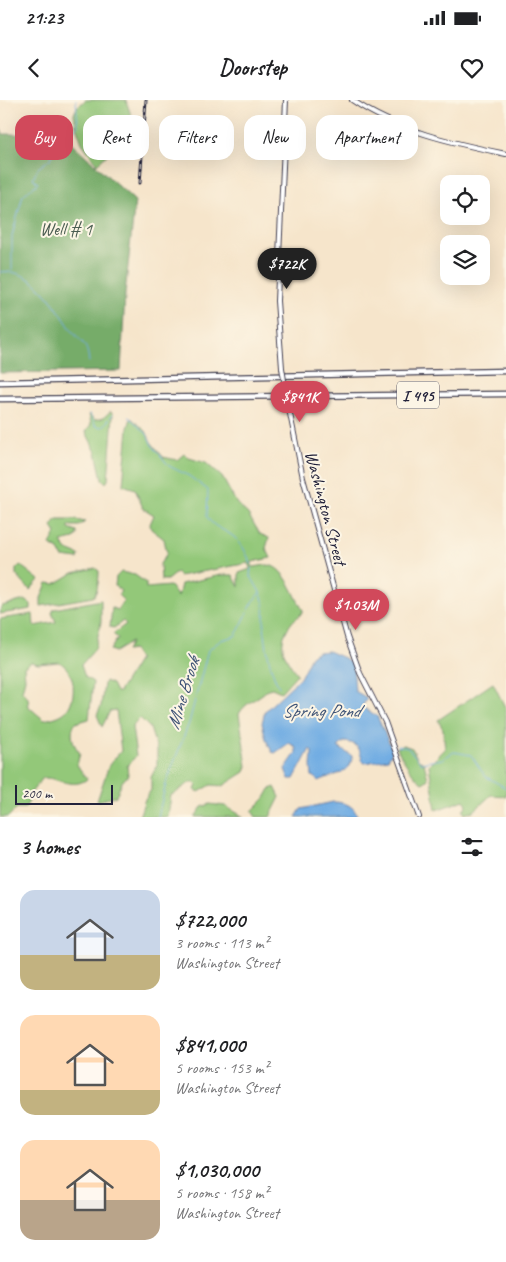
<!DOCTYPE html>
<meta charset="utf-8">
<style>
:root{--surface:#fff;--page:#f6f6f6;--text:#202124;--muted:#757577;--accent:#d1495b}
body{margin:0;font-family:Caveat,sans-serif;background:var(--page);color:var(--text);height:100vh;display:flex;flex-direction:column;font-size:19px;white-space:nowrap}
*{box-sizing:border-box;margin:0}
p{font-size:16px;color:var(--muted)}
.icon{flex:none;width:28px;height:28px;fill:none;stroke:currentColor;stroke-width:2;stroke-linecap:round;stroke-linejoin:round}
.map{position:relative;height:717px;overflow:hidden}
.details{display:flex;flex-direction:column;background:var(--surface);flex:1}
.details>*{flex:none}
.hud{position:absolute;left:15px;top:15px;width:476px;height:45px;display:flex;gap:10px}
.fabs{position:absolute;left:440px;top:75px;display:grid;gap:10px}
.fabs a{display:grid;place-items:center;width:50px;height:50px;border-radius:10px;background:var(--surface);box-shadow:0 5px 20px #0002;font-size:25px}
.scale{position:absolute;left:15px;bottom:12px;width:98px;box-sizing:border-box;padding-left:5px;border:2px solid #22223b;border-top:0;font-size:14px;line-height:18px;white-space:nowrap;color:#22223b;-webkit-text-stroke:4px #fcf5e5;paint-order:stroke}
.price{position:absolute;translate:-50% -42px;padding:0 11px;border-radius:18px;background:var(--accent);color:#fff;font-size:16px;line-height:32px;filter:drop-shadow(0 1px 2px #0008)}
.price::after{content:'';position:absolute;left:50%;top:30px;width:15px;height:11px;margin-left:-8px;background:inherit;clip-path:polygon(0 0,100% 0,50% 100%)}
.price.selected{background:#222;color:#fff}
ul{padding:0;list-style:none}
li{display:flex;align-items:center;gap:15px;height:125px;padding:0 20px}
li span{display:grid;place-items:center;flex:none;width:140px;height:100px;border-radius:15px;color:#555}
li>.icon{margin-inline-start:auto}
span .icon{width:60px;height:60px;fill:#fffc;stroke-width:1}
li b{font-size:21px}
h2{display:flex;justify-content:space-between;align-items:center;height:60px;padding:0 20px;font-size:21px}
.tag{padding:0 18px;border-radius:15px;background:var(--surface);box-shadow:0 5px 20px #0002;font-size:18px;line-height:45px}
.tag.selected{background:var(--accent);color:#fff}
.status{display:flex;justify-content:space-between;align-items:center;height:35px;padding:0 25px;background:var(--surface);direction:ltr}
.status svg{height:14px;fill:currentColor}
header{display:flex;justify-content:space-between;align-items:center;height:65px;padding:0 20px;background:var(--surface);font-size:22px;font-weight:600}
.map>svg:first-child{display:block}
.green{fill:#93c879;stroke:#5a755a;fill-rule:evenodd}
.forest{fill:#76ac69;stroke:#4c6752}
.water{fill:#72ade3;stroke:#4a688f}
.lines{fill:none;stroke-linecap:round;stroke-linejoin:round}
.stream{stroke:#72ade3;stroke-width:1}
.secondary-casing{stroke:#423f51;stroke-width:6}
.highway-casing{stroke:#423f51;stroke-width:7}
.secondary{stroke:#fff;stroke-width:4}
.highway{stroke:#fff;stroke-width:4.5}
.rail-casing{stroke:#22223b;stroke-width:3}
.rail{stroke:#fcf5e5;stroke-width:1;stroke-dasharray:4;stroke-linecap:butt}
.secondary-bridge-casing{stroke:#423f51;stroke-width:6;stroke-linecap:butt}
.secondary-bridge{stroke:#fff;stroke-width:4}
.labels{text-anchor:middle;stroke-width:4;stroke-linejoin:round;paint-order:stroke}
.shield{fill:#fcf5e5;stroke:#63616e;stroke-width:1}
.shield-label{font-size:16px;font-weight:bold;fill:#22223b}
.park-label{font-size:18px;fill:#4a5c51;stroke:#fcf5e5}
.street-label{font-size:18px;fill:#22223b;stroke:#fcf5e5}
.water-label{font-size:19px;font-style:italic;fill:#3e5376;stroke:#fcf5e5}
</style>
<div class="status"><b>21:23</b><svg viewBox="0 0 49 12"><path d="M0 12V9h3v3zM5 12V6h3v6zM10 12V3h3v9zM15 12V0h3v12zM26 1h20v11H26zM47 4h2v5h-2z"/></svg></div>
<header><svg class="icon" aria-label="back" viewBox="0 0 24 24"><path d="M15 5l-7 7 7 7"/></svg>Doorstep<svg class="icon" aria-label="heart" viewBox="0 0 24 24"><path d="M12 20l-8-8c-3-5 5-10 8-4 3-6 11-1 8 4z"/></svg></header>
<div class="map">
<svg width="506" height="717" viewBox="0 0 506 717">
<rect width="100%" height="100%" fill="#fcf5e5"/>
<filter id="ink" filterUnits="userSpaceOnUse"><feTurbulence type="fractalNoise" baseFrequency=".02" numOctaves="2"/><feDisplacementMap in="SourceGraphic" scale="10" xChannelSelector="R" yChannelSelector="G"/><feConvolveMatrix kernelMatrix="1 2 1 2 8 2 1 2 1" color-interpolation-filters="sRGB"/></filter>
<filter id="wash" filterUnits="userSpaceOnUse"><feTurbulence type="fractalNoise" baseFrequency=".0096" numOctaves="4" result="noise"/><feDisplacementMap in="SourceGraphic" scale="20" xChannelSelector="R" yChannelSelector="G"/><feGaussianBlur stdDeviation="1.12" result="paint"/><feColorMatrix in="noise" values="0 0 0 0 0 0 0 0 0 0 0 0 0 0 0 0 0 1.4 0 .05"/><feComposite in="paint" operator="in"/></filter>
<g filter="url(#wash)">
<rect width="100%" height="100%" fill="#f6e5cb"/>
<!-- green -->
<path class="green" d="M86 0H126C128 9 136 23 133 32 130 39 127 43 124 50L110 52 97 64 82 43 76 26 74 14 77 7Z
M111 311 113 315 108 380 106 383 102 379 96 352 86 332 91 324 89 314 95 320 103 318Z
M131 318 146 331 151 342 163 357 177 360 184 354 189 358 206 363 222 377 237 404 248 414 260 434 269 438 266 448 271 458 252 462V467C257 467 263 465 268 465 286 467 295 498 303 510 301 516 297 517 293 521 276 542 282 554 297 574L281 592 272 588 268 589C259 599 246 601 239 614L247 666 245 672 223 686 211 685 199 692 195 690 197 685 195 683C185 681 181 692 171 695L168 717H139L145 699 151 690V677L157 666V650L150 628 140 618 132 627 136 656 127 666 128 675 122 682 116 696 97 701 109 665 121 651 116 610 110 611 102 627 97 615 101 606 104 584 105 581 112 584 116 592H119L139 559 133 550 126 551 131 542 115 552 110 550 118 538 113 534 126 524 123 521 114 528 110 527 112 508 118 510 124 501 118 495 121 491 115 486 116 477 121 472 135 475 146 483V488L170 486 178 497 181 484 221 475H233L239 487V473L250 469 249 463 185 475 179 476 177 472 167 480H161L160 464 167 453 164 439 151 429 150 424 154 415 143 408 135 389 123 385 128 328Z
M57 420H76L85 422 79 426H69V429L77 432V435L74 439 61 442 67 450 79 455 78 459 62 457 59 450 50 445 56 433 52 427Z
M20 465 39 480 30 490 16 475V469Z
M95 468 99 471C99 478 98 492 93 497L41 506V498L47 483 55 484 73 473Z
M25 500 31 504V509L0 514 2 506Z
M101 500V522L95 549 81 565 85 577 93 582 89 619 75 623C69 633 73 645 80 653L77 665 87 679C73 690 58 677 43 678L29 695V701L25 708H17L8 717H0V519L33 514 34 526 56 522 52 513 54 509ZM31 562 38 564 59 562C75 570 78 597 66 611 60 617 51 618 44 620L29 607 28 598 22 591 25 579 24 567Z
M493 583 506 609V696L491 695 474 711 465 714 463 711 467 704 464 700 436 710 429 665 445 649 443 629 438 620Z
M403 645 412 648 418 660 424 663 428 679 423 683C416 681 401 657 397 648Z
M275 687 280 697 270 717H256L252 711 265 698 270 689Z
M210 704 225 706 244 717H195L202 707Z"/>
<!-- forest -->
<path class="forest" d="M0 27 3 34 63 35 135 101 125 194 121 271 0 273Z"/>
<!-- water -->
<path class="water" d="M328 551 346 559 353 565 355 591 367 598 362 607 377 616 393 651 388 659 365 663 362 661C360 648 358 643 344 642L338 647 352 656C352 675 332 674 319 681L312 676 311 666 312 651 310 649 294 679H289L285 669 296 653V647L289 643 275 653 272 652 266 639 262 623 265 611 300 578 311 556 317 552Z
M333 702C344 702 355 705 357 717H296L301 709Z"/>
<g class="lines">
<!-- stream -->
<path class="stream" d="M12 170V136L23 95 38 83 33 78 38 68 50 59 57 44 78 26 76 0
M0 172C33 167 55 205 71 229 81 244 87 240 89 262
M90 314 96 326 103 327 113 314
M129 317 147 334 152 345 169 366 189 376 208 390 207 417C214 427 220 428 230 434 241 441 246 452 251 464
M260 493C266 503 264 514 264 525 266 545 269 569 279 587
M397 646 408 648 421 663 442 659 454 652 471 655 485 676 506 688
M158 717 166 683 189 623 208 550 221 540 235 536C245 521 249 506 260 492L250 475 251 468"/>
</g>
</g>
<g filter="url(#ink)">
<g class="lines">
<!-- secondary casing -->
<g class="secondary-casing">
<path id="secondary" d="M352 0C397 31 453 43 506 54
M282 268 277 201 286 0
M288 304 303 378 347 537 360 573 385 622 419 717"/>
</g>
<!-- highway casing -->
<g class="highway-casing">
<path id="highway" d="M0 282 506 271
M0 299 506 294"/>
</g>
<!-- secondary -->
<use href="#secondary" class="secondary"/>
<!-- highway -->
<use href="#highway" class="highway"/>
<!-- rail casing -->
<g class="rail-casing">
<path id="rail" d="M140 83 146 0"/>
</g>
<!-- rail -->
<use href="#rail" class="rail"/>
<!-- secondary-bridge casing -->
<g class="secondary-bridge-casing">
<path id="secondary-bridge" d="M282 268 288 304"/>
</g>
<!-- secondary-bridge -->
<use href="#secondary-bridge" class="secondary-bridge"/>
</g>
</g>
<g class="labels">
<!-- shield labels -->
<rect class="shield" x="397" y="281.5" width="42" height="27" rx="4"/>
<g class="shield-label">
<text x="418" y="301">I 495</text>
</g>
<!-- park labels -->
<g class="park-label">
<text x="66" y="135">Well # 1</text>
</g>
<!-- street labels -->
<g class="street-label">
<text transform="translate(326 408) rotate(75)" y="6">Washington Street</text>
</g>
<!-- water labels -->
<g class="water-label">
<text transform="translate(182 593) rotate(-73)" y="7">Mine Brook</text>
<text x="321" y="617">Spring Pond</text>
</g>
</g>
</svg>
<div class="fabs">
<a><svg class="icon" aria-label="locate" viewBox="0 0 24 24"><circle cx="12" cy="12" r="6"/><path d="M12 2v4M12 18v4M2 12h4M18 12h4"/></svg></a>
<a><svg class="icon" aria-label="layers" viewBox="0 0 24 24"><path d="M12 4l9 5-9 5-9-5zM3 14l9 5 9-5"/></svg></a>
</div>
<div class="scale">200 m</div>
<b class="price selected" style="left:287px;top:190px">$722K</b>
<b class="price" style="left:300px;top:323px">$841K</b>
<b class="price" style="left:356px;top:531px">$1.03M</b>
<div class="hud">
<a class="tag selected">Buy</a>
<a class="tag">Rent</a>
<a class="tag">Filters</a>
<a class="tag">New</a>
<a class="tag">Apartment</a>
</div>
</div>
<section class="details">
<h2>3 homes<svg class="icon" aria-label="filters" viewBox="0 0 24 24"><path d="M4 7h16M4 17h16"/><circle cx="9" cy="7" r="2"/><circle cx="15" cy="17" r="2"/></svg></h2>
<ul>
<li><span style="background:linear-gradient(#c9d6e8 65%,#c2b280 0)"><svg class="icon" aria-label="home" viewBox="0 0 24 24"><path d="M3 11l9-7 9 7M6 9v11h12V9"/></svg></span><div><b>$722,000</b><p>3 rooms · 113 m²</p><p>Washington Street</p></div></li>
<li><span style="background:linear-gradient(#ffd9b3 75%,#c2b280 0)"><svg class="icon" aria-label="home" viewBox="0 0 24 24"><path d="M3 11l9-7 9 7M6 9v11h12V9"/></svg></span><div><b>$841,000</b><p>5 rooms · 153 m²</p><p>Washington Street</p></div></li>
<li><span style="background:linear-gradient(#ffd9b3 60%,#b9a48a 0)"><svg class="icon" aria-label="home" viewBox="0 0 24 24"><path d="M3 11l9-7 9 7M6 9v11h12V9"/></svg></span><div><b>$1,030,000</b><p>5 rooms · 158 m²</p><p>Washington Street</p></div></li>
</ul>
</section>
